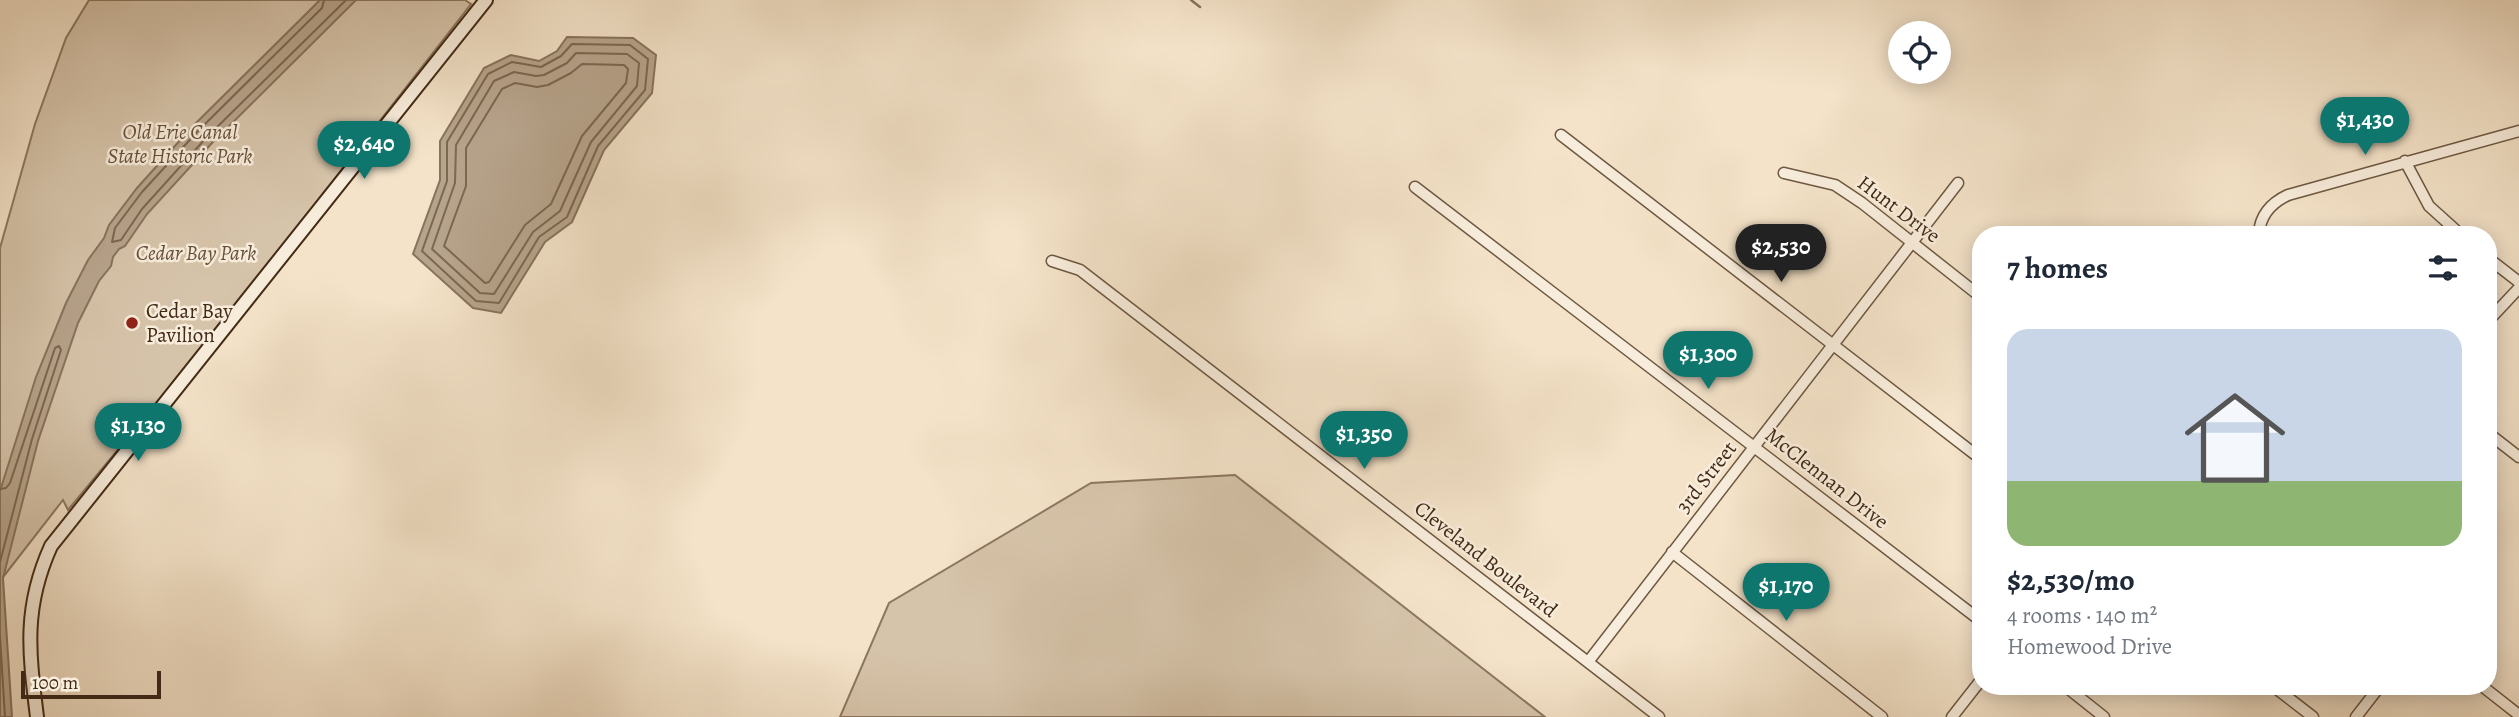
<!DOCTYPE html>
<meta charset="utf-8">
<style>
:root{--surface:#fff;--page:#f6f6f7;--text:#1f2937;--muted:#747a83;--line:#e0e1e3;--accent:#0f766e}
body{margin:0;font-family:Alegreya,serif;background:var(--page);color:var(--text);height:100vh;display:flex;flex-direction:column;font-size:26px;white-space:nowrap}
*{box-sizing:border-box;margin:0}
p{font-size:23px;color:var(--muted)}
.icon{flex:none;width:38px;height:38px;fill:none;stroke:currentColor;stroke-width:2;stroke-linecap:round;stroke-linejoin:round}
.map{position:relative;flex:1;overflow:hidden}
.panel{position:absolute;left:1972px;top:226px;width:525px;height:469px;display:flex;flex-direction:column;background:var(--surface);border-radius:28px;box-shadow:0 4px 18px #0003}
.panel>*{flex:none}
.buttons{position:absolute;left:1888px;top:21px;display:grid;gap:14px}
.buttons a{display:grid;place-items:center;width:63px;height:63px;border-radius:50%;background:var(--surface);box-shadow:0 4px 18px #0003;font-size:35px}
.scale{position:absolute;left:21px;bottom:18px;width:140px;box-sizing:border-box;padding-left:7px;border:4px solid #422a15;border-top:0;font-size:19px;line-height:24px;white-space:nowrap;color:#422a15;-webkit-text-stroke:5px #f8eddc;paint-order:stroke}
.price{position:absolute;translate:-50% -60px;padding:0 16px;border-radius:24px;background:var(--accent);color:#fff;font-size:23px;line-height:46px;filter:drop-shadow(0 2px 4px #0008)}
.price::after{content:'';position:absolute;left:50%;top:42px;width:21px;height:16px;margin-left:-10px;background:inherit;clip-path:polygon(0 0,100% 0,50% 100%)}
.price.on{background:#222;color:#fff}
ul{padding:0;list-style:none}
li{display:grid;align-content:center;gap:14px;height:371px;padding:0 35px}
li+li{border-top:2px solid var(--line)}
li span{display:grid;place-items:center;height:217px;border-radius:21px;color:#555}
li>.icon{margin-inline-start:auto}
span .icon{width:126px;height:126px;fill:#fffc;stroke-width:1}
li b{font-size:30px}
h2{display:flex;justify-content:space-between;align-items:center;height:84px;padding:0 35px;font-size:30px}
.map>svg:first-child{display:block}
.green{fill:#d6c4aa;stroke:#8c7760;stroke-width:2}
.water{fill:#b7a48c;stroke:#88735c;stroke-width:2}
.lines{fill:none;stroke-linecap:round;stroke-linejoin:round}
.shore{stroke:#7c6750;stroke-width:2}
.stream{stroke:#88735c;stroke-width:2.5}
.street-casing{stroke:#6e5842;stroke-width:13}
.secondary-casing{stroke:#422a15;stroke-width:16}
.street{stroke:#f8eddc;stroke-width:10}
.secondary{stroke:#f8eddc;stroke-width:12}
.poi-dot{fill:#8f2418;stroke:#f8eddc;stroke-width:2.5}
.labels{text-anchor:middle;stroke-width:5;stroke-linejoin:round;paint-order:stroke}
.park-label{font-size:21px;font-style:italic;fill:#67503a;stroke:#f8eddc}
.street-label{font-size:21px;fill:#422a15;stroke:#f8eddc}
.poi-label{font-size:21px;fill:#422a15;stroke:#f8eddc;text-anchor:start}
</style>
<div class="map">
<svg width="2519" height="717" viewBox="0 0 2519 717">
<rect width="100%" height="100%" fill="#f4e3c9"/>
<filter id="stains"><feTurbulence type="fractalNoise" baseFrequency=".00286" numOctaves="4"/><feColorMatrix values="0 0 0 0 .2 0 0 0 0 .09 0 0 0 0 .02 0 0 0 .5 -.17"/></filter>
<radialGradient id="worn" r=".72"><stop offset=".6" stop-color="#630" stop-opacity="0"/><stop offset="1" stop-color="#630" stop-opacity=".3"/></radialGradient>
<!-- green -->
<path class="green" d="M89 0H465L471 4 211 337 68 510 63 500 0 581V248L35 124 66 38Z
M1235 475 1545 717H840L889 603 1091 483Z"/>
<!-- water -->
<path class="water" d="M320 0H356L212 143 147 214 125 246 119 249 113 257 111 266 99 281 78 323 38 441 3 578 12 717H0V491L36 377 66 303 88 260 104 238 109 225 137 188 192 127Z
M567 37 633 38 656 55 652 93 604 150 572 222 545 242 501 313 473 308 413 254 440 180V141L484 68 511 55 539 61 557 51Z"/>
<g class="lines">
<!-- shore -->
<path class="shore" d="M324 0 322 8 197 132 142 192 115 228 112 242 121 240 142 209 206 138 346 0
M572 44 630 45 648 59 645 90 598 146 567 217 539 237 499 303 476 301 422 251 447 181V142L488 74 512 62 541 67 561 56Z
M576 53 627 54 639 63 637 86 591 142 560 211 533 232 494 294 480 293 432 249 455 183 456 145 494 81 514 72 536 76 544 75 567 63Z
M582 64 624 65 628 69 626 83 582 136 551 204 525 225 489 282 485 283 444 246 466 186V148L502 89 515 83 537 87 548 85 571 73Z
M0 489 6 488 10 483 55 348 59 346 61 350 32 439 0 562
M0 637 5 717"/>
<!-- stream -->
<path class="stream" d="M1191 0 1200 7"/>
<!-- street casing -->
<g class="street-casing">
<path id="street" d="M1561 135 1981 459
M2405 161 2429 206 2460 234
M1784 173 1835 185 1862 203 1981 297
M1415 187 1981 621
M2259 234C2260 215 2271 203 2288 195L2519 131
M2488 258 2519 282
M1052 261 1080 270 1659 717
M2488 321 2519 288
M2488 433 2519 457
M2488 549 2489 548
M1672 552 1882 717
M1588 662 1958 183
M2065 686 2104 717
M2273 686 2313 717
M2482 686 2519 715
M1952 717 1981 680
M2356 717 2380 686"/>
</g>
<!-- secondary casing -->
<g class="secondary-casing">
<path id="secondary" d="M37 717C29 652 23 608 51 546L486 0"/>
</g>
<!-- street -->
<use href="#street" class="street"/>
<!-- secondary -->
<use href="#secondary" class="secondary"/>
</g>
<!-- markers -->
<circle class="poi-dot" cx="132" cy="323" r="7"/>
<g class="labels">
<!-- park labels -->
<g class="park-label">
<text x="180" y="139">Old Erie Canal<tspan x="180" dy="24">State Historic Park</tspan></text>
<text x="196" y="260">Cedar Bay Park</text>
</g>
<!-- street labels -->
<g class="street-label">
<text transform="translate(1899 209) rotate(37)" y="7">Hunt Drive</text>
<text transform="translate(1706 477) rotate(-52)" y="7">3rd Street</text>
<text transform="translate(1827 478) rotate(38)" y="7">McClennan Drive</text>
<text transform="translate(1486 559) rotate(38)" y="7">Cleveland Boulevard</text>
</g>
<!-- poi labels -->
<g class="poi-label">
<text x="146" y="318">Cedar Bay<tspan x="146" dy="24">Pavilion</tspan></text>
</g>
</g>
<rect width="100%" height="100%" filter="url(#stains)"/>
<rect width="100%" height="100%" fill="url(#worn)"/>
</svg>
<div class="buttons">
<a><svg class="icon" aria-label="locate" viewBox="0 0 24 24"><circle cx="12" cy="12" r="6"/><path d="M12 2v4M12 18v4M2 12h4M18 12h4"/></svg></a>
</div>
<div class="scale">100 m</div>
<b class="price" style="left:2365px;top:157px">$1,430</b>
<b class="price" style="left:364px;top:181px">$2,640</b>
<b class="price on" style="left:1781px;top:284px">$2,530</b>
<b class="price" style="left:1708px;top:391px">$1,300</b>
<b class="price" style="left:138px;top:463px">$1,130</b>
<b class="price" style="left:1364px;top:471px">$1,350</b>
<b class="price" style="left:1786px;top:623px">$1,170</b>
<section class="panel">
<h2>7 homes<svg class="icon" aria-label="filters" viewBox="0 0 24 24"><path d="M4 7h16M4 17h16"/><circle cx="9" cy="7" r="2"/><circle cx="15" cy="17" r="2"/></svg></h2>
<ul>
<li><span style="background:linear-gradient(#c9d6e8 70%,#8fb573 0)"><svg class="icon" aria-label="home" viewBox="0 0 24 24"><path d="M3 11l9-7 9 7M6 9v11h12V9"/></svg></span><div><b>$2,530/mo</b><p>4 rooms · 140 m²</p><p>Homewood Drive</p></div></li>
</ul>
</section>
</div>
